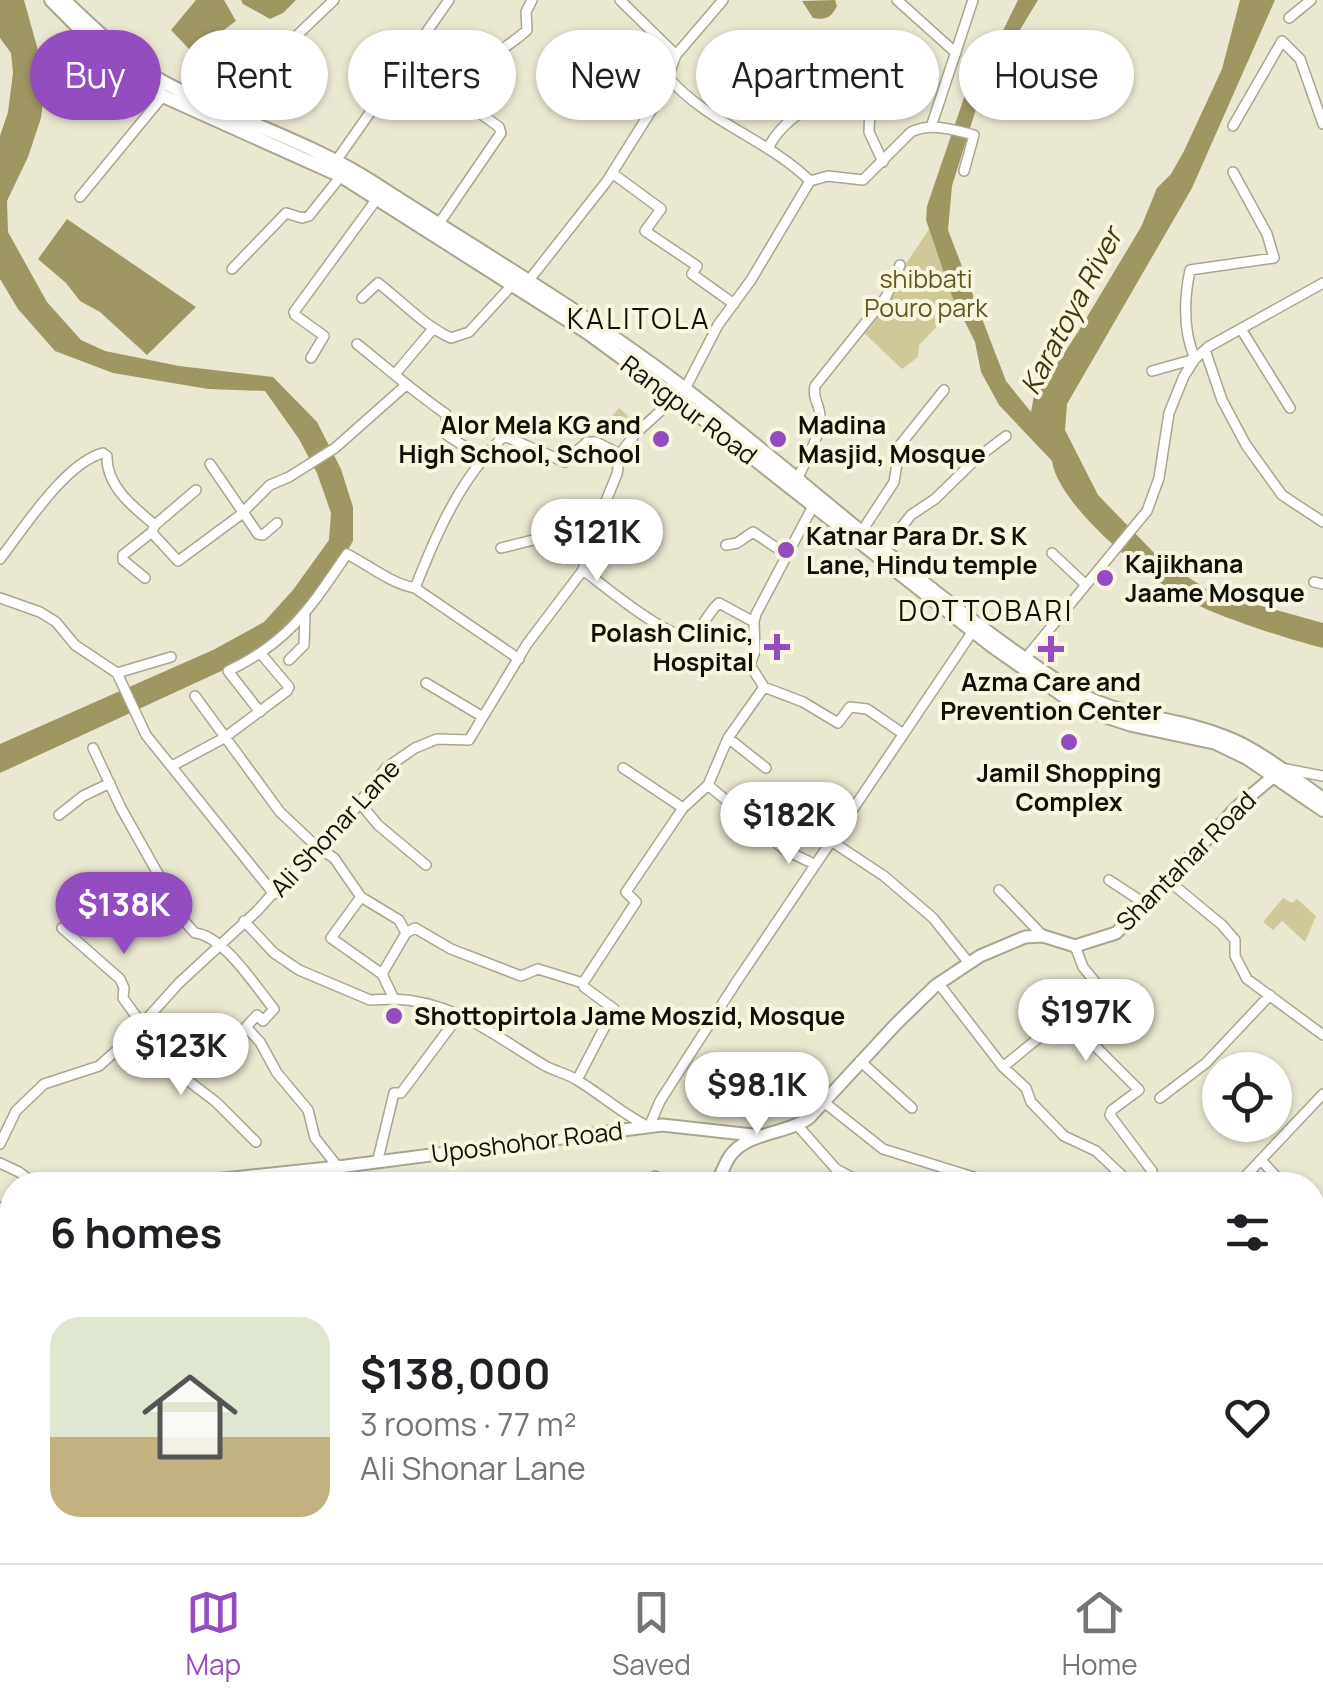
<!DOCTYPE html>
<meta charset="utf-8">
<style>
:root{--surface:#fff;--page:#f6f6f6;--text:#202124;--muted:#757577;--line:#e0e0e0;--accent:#944dc0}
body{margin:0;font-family:Manrope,sans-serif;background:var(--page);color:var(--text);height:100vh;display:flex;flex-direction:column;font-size:38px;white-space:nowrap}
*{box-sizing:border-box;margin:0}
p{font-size:32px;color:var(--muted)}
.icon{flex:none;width:55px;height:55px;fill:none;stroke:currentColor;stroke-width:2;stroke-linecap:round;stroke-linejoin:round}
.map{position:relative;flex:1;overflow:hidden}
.panel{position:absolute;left:0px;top:1172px;width:1325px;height:392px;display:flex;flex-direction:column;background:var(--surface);border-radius:40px 40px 0 0;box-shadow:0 2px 8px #0004}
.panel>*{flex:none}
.hud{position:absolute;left:30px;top:30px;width:1265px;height:90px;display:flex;gap:20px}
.fabs{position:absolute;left:1202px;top:1052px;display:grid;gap:20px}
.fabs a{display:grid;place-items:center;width:90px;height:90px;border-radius:50%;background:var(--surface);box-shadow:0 2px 8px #0004;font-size:50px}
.price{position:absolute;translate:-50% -85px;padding:0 22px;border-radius:35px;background:#fff;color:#222;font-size:32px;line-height:65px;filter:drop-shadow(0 2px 5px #0008)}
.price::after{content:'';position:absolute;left:50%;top:60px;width:30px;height:22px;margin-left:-15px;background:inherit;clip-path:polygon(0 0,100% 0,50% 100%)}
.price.selected{background:var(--accent);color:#fff}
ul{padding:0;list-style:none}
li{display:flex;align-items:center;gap:30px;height:250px;padding:0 50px}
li+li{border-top:2px solid var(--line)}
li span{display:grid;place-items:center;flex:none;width:280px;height:200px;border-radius:30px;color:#555}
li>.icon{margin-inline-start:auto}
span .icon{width:120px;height:120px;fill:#fffc;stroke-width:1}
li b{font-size:42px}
h2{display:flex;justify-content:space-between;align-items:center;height:120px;padding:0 50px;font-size:42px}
.pill{padding:0 35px;border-radius:45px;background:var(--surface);box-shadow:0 2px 8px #0004;font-size:35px;line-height:90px}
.pill.selected{background:var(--accent);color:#fff}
.tabs{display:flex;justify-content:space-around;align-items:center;height:140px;border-top:2px solid var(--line);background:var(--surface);font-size:28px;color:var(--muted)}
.tabs a{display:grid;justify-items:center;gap:5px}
.tabs .selected{color:var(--accent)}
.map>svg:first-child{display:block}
.green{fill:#cfc899}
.water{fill:#9f9762}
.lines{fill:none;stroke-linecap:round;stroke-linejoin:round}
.minor-casing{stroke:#a8a591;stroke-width:12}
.major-casing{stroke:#a8a591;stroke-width:15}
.highway-casing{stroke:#a8a591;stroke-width:16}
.minor{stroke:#fff;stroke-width:9}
.major{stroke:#fff;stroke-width:11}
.highway{stroke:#fff;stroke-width:12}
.rail-casing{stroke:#565448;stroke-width:6}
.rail{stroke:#f9f6df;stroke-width:2.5;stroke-dasharray:8;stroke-linecap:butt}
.poi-dot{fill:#944dc0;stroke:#f9f6df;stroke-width:4}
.labels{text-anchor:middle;stroke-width:8;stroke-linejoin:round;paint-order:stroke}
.park-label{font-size:25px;fill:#62581a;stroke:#f9f6df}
.street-label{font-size:25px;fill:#111008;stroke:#f9f6df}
.poi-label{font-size:25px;font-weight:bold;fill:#111008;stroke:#f9f6df;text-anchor:start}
.water-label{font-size:28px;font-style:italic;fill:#3f380c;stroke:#f9f6df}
.neighbourhood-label{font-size:28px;letter-spacing:2.5px;fill:#111008;stroke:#f9f6df}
</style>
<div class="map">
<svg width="1323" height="1563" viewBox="0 0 1323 1563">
<rect width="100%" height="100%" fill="#ebe8d2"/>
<!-- green -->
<path class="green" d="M932 225 962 301 919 345 918 357 902 369 860 329 894 289 905 265Z
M619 408 640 426 627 440 606 423Z
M1283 898 1292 903 1297 899 1316 916 1305 942 1282 921 1273 930 1263 922Z"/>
<!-- water -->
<path class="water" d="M0 0H24L46 79 41 118 28 157 7 201 8 232 47 302 81 340 105 351 179 366 273 377 317 422 341 469 353 507V541L336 570 286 628 243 661 0 773V744L213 650 264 622 293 590 329 540 331 513 317 473 299 439 265 391 208 389 113 373 55 351 18 309 0 279V136L8 112 13 73 11 53 0 38Z
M196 0H224L236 21 199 48 189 49 171 30Z
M241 0H296L283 13 270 19 243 4Z
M835 0 837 6C831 18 826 20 813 18L802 1Z
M1018 0H1038L980 96 952 186 948 230 1006 381 1031 412 1035 390 1047 379 1078 332 1141 227 1157 188 1171 174 1184 151 1222 69 1240 0H1275L1192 188 1067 404 1065 430 1098 495 1160 559 1211 592 1323 623V648C1285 638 1217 617 1184 598 1146 577 1058 505 1052 461L999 405 981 372 975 342 952 296 926 220 927 206 967 89 990 57Z
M67 219 196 307 147 355 100 312 80 301 66 283 38 259Z"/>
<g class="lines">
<!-- minor casing -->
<g class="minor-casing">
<path id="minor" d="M620 0 676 55
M723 0 676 55 668 77C706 122 769 140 810 181
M897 0 956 53
M1289 18 1311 0
M849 49 871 85 869 132 883 162
M222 107 334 0
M1233 126 1282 41 1300 59 1323 124
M931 127 973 0
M768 149C780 121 810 108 832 89
M336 161 449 0
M612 173 661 209 645 231 697 266 692 274 734 304
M810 181 828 176 863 180 911 132C931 122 954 130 974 135L964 171
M80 197 163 96
M438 225 501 133 499 127 470 106C454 72 508 49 527 30L526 12 532 0
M232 269 286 213 302 218 309 216 341 176
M526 284 607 181 666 87 668 77
M362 298 378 283C402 301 424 326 451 338L469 332 513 284
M1241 329 1290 408
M357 344C387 368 414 392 446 414L447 435 482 458
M1205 350 1222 400 1246 445 1282 495 1323 522
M311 358 324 336 295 315 294 312 376 200
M1152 371 1195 359C1183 331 1184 299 1190 270L1274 258 1267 234 1233 172
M395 374 432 330
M210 464 258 534 263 535 277 523
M798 478C805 461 821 436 820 417 820 404 812 399 815 386L886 297 900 265
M155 525 196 490
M862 531 894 482 900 445 944 390
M726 545 737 543 753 532 787 555
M501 548 545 537 568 551 586 552
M885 548 911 515 935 499 977 458 1006 436
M1052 553 1085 584
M0 559C24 528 65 463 103 453L107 456C106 486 133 507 155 525L152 532 154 535 178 561 239 516 270 485 289 477 335 448 405 386
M583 570C601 583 674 646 693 634 703 628 709 611 719 603L754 622
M145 578 123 560V555L152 532
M1314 582 1323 584
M415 588C437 532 460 479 504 436L565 462 587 442H596L620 454
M0 598 40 612 56 622 75 645 117 673 146 735 274 894
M289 660 304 645 305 615
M1024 660 1147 511 1159 478 1169 413 1184 376 1195 359 1208 347 1323 283
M117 673 171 657
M426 683 483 717
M764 687 803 702 838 723 850 707 867 709 902 733
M195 696 280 812 317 847 334 858 361 897 399 920 406 933 382 974 394 999C453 1001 494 1035 542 1064 553 1071 566 1073 577 1080 602 1095 622 1114 649 1127L660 1101 737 981 973 631
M260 712 228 671C289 642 310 608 347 554 370 566 390 583 415 588L519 659
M728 738 766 768
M93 748 121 808 185 922 195 933C224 936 255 986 274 1009L263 1021 257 1015 246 1027 260 1042 277 1073 308 1110 315 1138 338 1167
M172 766 224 738 287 691 289 687 262 655
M623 768 683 808
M1286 769 1323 776
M708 785 728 738 764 687 750 665 755 651 754 622 756 614 813 506
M708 785 785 850 814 864
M360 803 378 825 426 865
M59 815 83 796 110 783
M831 841 884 876 933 918 969 963
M1109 880 1147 905
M1170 882 1222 925 1235 940V956L1247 979 1323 1035
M999 890 1043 936
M361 897 331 938 382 974
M244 921 274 953 299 970 370 1000 394 999
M62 928 120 979 124 988 123 998 141 1023
M406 933 415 928 451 949 521 976 538 969 583 983
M939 984 1003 1067 1026 1088 1031 1102 1064 1136 1096 1151 1132 1185
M1070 1012 1089 1040 1139 1090 1112 1110 1110 1115 1152 1171 1145 1185
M135 1031 153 1054 216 1102 256 1142
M860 1061 912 1108
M1003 1067 1070 1012 1096 983 1083 967 1075 946
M577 1080 614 1009 584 987 583 983 636 902 626 892 683 808 708 785
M1160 1098 1206 1063 1270 995
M825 1103 883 1149 999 1185
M798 1126 836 1169 866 1185
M0 1144 16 1111 44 1084 99 1066 126 1042 179 983 257 911 302 861 344 823 386 768 415 748 437 739 469 740 527 644 583 570 590 540 617 474 620 454 635 434 685 389 718 325 751 280 810 181
M378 1159 394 1093H401L460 1014
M1261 1160 1284 1185
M0 1163 19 1172 36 1185
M334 1167 335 1185
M655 1176 672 1185
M1237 1185 1323 1094
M1312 1338 1323 1297
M0 1363 11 1350
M0 1427 12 1436
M130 1552 140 1563
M535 1552 544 1563
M755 1552 771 1563
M896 1552 912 1563
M112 1563 119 1552
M1054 1563 1058 1552
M1247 1563 1250 1552"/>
</g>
<!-- major casing -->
<g class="major-casing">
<path id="major" d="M167 1185 338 1167 662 1125 762 1136
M715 1185C721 1176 724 1165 730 1156 747 1132 787 1134 809 1118L896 1024 935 986 980 956 1025 937 1043 936 1075 946 1116 933 1170 882 1190 857 1237 807 1274 776
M0 1209 12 1207
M404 1563 411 1552"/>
</g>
<!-- highway casing -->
<g class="highway-casing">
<path id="highway" d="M51 0 84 33 163 96 341 176 588 333 678 399 992 646 1068 699 1095 713 1132 725 1216 743 1247 758 1323 810
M64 0C92 27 135 68 169 85 236 120 310 142 374 183 479 251 589 315 689 392 811 486 928 595 1057 681 1117 721 1166 713 1228 738 1262 752 1293 778 1323 799
M1319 1563 1323 1550"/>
</g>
<!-- minor -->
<use href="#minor" class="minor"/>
<!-- major -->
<use href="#major" class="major"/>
<!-- highway -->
<use href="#highway" class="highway"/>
<!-- rail casing -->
<g class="rail-casing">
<path id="rail" d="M1312 1412 1323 1368
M1312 1454 1323 1409
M1277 1563 1279 1552"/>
</g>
<!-- rail -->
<use href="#rail" class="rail"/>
</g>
<!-- markers -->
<g class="poi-dot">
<circle cx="661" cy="439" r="10"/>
<circle cx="778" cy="439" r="10"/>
<circle cx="786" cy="550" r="10"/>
<circle cx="1105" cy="578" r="10"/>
<path d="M772 632h10v10h10v10h-10v10h-10v-10h-10v-10h10z"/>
<path d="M1046 634h10v10h10v10h-10v10h-10v-10h-10v-10h10z"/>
<circle cx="1069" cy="742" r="10"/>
<circle cx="394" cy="1016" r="10"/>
</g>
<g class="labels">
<!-- park labels -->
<g class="park-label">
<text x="926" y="288">shibbati<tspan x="926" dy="29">Pouro park</tspan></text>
</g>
<!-- street labels -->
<g class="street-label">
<text transform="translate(689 410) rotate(37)" y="9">Rangpur Road</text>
<text transform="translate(335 828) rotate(-47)" y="9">Ali Shonar Lane</text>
<text transform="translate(1186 861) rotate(-45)" y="9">Shantahar Road</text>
<text transform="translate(527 1142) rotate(-7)" y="9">Uposhohor Road</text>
</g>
<!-- poi labels -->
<g class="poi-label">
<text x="641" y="434" text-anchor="end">Alor Mela KG and<tspan x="641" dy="29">High School, School</tspan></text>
<text x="798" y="434">Madina<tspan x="798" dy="29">Masjid, Mosque</tspan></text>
<text x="806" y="545">Katnar Para Dr. S K<tspan x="806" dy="29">Lane, Hindu temple</tspan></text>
<text x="1125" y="573">Kajikhana<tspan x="1125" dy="29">Jaame Mosque</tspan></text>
<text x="754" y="642" text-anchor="end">Polash Clinic,<tspan x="754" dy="29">Hospital</tspan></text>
<text x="1051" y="691" text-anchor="middle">Azma Care and<tspan x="1051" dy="29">Prevention Center</tspan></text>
<text x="1069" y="782" text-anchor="middle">Jamil Shopping<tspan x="1069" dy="29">Complex</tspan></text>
<text x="414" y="1025">Shottopirtola Jame Moszid, Mosque</text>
</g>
<!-- water labels -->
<g class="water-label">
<text transform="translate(1071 311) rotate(-62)" y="10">Karatoya River</text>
</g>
<!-- neighbourhood labels -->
<g class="neighbourhood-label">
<text x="639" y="329">KALITOLA</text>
<text x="986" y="621">DOTTOBARI</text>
</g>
</g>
</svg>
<div class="fabs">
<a><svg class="icon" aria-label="locate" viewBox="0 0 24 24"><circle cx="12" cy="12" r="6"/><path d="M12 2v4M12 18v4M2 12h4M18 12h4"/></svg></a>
</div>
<b class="price" style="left:597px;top:584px">$121K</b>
<b class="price" style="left:789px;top:867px">$182K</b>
<b class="price selected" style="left:124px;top:957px">$138K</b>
<b class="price" style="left:1086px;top:1064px">$197K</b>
<b class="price" style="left:181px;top:1098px">$123K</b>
<b class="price" style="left:757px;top:1137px">$98.1K</b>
<div class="hud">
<a class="pill selected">Buy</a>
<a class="pill">Rent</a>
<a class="pill">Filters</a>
<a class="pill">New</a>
<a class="pill">Apartment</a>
<a class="pill">House</a>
</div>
<section class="panel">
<h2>6 homes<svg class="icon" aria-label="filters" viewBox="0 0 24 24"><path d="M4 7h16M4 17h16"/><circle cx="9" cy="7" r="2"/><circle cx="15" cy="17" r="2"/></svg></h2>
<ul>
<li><span style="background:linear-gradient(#dfe7d0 60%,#c2b280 0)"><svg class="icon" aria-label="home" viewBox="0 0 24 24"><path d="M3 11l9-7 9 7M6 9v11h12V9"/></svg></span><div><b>$138,000</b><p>3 rooms · 77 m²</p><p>Ali Shonar Lane</p></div><svg class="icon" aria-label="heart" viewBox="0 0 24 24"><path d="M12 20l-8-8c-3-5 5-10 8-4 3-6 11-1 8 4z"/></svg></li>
</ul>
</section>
</div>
<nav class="tabs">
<a class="selected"><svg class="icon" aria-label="map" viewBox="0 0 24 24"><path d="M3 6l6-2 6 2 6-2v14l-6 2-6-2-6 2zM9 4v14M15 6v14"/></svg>Map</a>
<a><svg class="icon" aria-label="saved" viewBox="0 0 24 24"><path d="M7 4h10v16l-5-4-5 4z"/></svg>Saved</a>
<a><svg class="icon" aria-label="home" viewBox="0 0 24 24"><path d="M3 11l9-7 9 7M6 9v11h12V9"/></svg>Home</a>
</nav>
